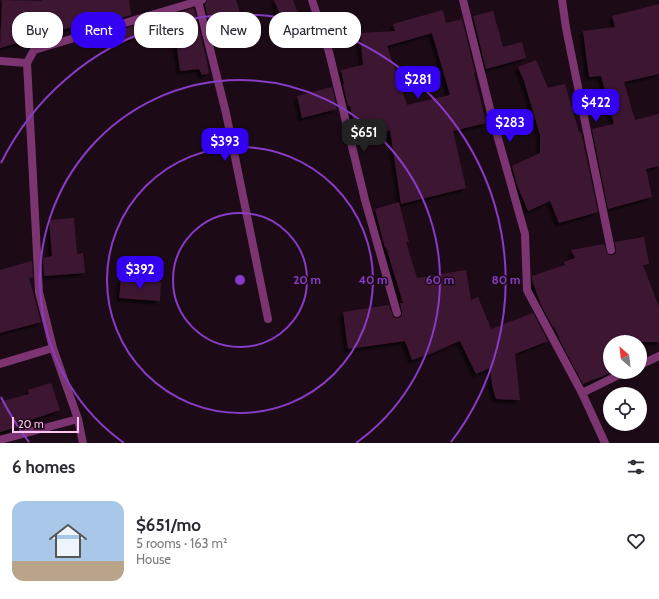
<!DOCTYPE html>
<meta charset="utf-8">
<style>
:root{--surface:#fff;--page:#f2f2f3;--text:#2b2b33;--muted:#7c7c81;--accent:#3400f1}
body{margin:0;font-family:Cabin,sans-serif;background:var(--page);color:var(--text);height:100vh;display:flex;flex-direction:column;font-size:15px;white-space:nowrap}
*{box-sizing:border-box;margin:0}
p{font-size:13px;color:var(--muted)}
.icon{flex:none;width:22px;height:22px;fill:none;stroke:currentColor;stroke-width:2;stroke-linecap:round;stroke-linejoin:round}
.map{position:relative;height:443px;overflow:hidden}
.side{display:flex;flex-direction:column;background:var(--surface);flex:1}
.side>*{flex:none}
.guide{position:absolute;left:12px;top:12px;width:400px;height:36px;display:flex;gap:8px}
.needle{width:26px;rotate:332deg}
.fabs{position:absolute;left:603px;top:335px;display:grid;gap:8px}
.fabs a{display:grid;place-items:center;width:44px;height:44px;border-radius:50%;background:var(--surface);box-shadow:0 1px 3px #0004;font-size:20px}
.scale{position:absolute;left:12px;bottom:10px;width:67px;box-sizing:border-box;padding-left:4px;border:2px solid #ffc6f2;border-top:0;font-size:11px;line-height:14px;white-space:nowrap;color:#ffc6f2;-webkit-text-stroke:3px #1c0b17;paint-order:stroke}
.price{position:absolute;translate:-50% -34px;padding:0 9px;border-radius:8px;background:var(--accent);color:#fff;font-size:13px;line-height:26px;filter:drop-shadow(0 1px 2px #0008)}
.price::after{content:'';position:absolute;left:50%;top:24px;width:12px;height:9px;margin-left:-6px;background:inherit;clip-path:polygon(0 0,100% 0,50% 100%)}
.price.selected{background:#222;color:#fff}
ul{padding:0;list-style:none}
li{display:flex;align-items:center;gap:12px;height:100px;padding:0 12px}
li span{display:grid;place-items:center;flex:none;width:112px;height:80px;border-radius:12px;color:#555}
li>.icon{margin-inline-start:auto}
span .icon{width:48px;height:48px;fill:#fffc;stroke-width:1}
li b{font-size:17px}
h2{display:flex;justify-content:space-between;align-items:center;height:48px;padding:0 12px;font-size:17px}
.chip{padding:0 14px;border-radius:16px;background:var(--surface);box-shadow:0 1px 3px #0004;font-size:14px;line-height:36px}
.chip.selected{background:var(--accent);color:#fff}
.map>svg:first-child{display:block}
.building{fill:#3d1731;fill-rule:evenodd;filter:url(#shadow)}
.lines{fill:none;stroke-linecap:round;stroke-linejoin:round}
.street{stroke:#7c3571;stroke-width:8}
.ring{fill:none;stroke:#883bc4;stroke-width:2}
.centre{fill:#883bc4;stroke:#1c0b17;stroke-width:2}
.ring-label{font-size:12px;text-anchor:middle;font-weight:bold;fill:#883bc4;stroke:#1c0b17;stroke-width:3;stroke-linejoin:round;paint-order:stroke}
</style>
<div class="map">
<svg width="659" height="443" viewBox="0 0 659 443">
<defs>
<filter id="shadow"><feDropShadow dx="-3.5" dy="3.5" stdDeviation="1" flood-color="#0009"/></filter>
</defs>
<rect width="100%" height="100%" fill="#1c0b17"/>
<!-- building -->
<path class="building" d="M2 0 42 1 41 0H129L131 15 80 30 79 25 0 48Z
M207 0H236L244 25 212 36 205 5 206 3Z
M274 0H293L305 32 289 38Z
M659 4V74L624 82 635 120 659 114V166L646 169 652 197 608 209 592 129 614 124 601 76 589 77 583 31 615 27 612 16Z
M194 8 206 57 209 73 202 75 199 69 180 71 175 33 179 32V31L184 30 177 13Z
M443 10 446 23 462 19 475 72 474 73 486 123 453 131 466 188 401 204 390 130 371 139 362 120 354 122 350 106H348L343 84H344L341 70 363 65 360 33 395 31 393 24ZM432 33 450 95 407 105 387 46Z
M493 11 503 47 522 42 526 58 486 69 473 16Z
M133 26 135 38 117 42 115 32Z
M536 60 548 88 565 84 579 132H581L598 212 559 223 550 201 528 211 517 185 512 166 540 153V135L524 81 518 67Z
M332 87 337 109 302 118 297 96Z
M399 202 409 242H406L417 278 466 270 471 300 478 297 491 329 533 313 548 341 515 354 520 400 496 399 492 385 490 368 476 374 460 341 430 354 412 360 405 341 348 349 343 312 389 305 393 317 396 318H399L402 315V312L400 303H403L386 247 385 248 375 209Z
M74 218 77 254 83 253 85 273 44 276 43 258 52 256 49 220Z
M644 237 649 264 643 265 659 307V342H610V373L583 384 561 343 554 326V329L541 305 532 280V276L565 265 564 262 575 258 571 250 604 244 607 253 609 255H612L615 254 616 251 615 242Z
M32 261 33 277 29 278 41 322 0 333V270Z
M121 279 161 282 160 301 119 298Z
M51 383 60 410 21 423 22 426 0 432V402L29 394 28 390Z"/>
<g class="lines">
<!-- street -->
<path class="street" d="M312 0 329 52 365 200 397 313
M463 0 492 117 525 234 527 290 582 393 605 443
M562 0 566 28 611 250
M198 1 226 113 268 319
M0 61 27 63
M0 364 53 348
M640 365 659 356
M582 393 625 372
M0 440 78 419
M83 443 78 419 53 348 39 292 27 63 34 50 202 0"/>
</g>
<!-- distance rings -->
<g class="ring">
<circle cx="240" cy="280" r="67"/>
<circle cx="240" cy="280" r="133"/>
<path d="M124 443A200 200 0 1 1 356 443"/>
<path d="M29 442A266 266 0 0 1 1 397M1 163A266 266 0 1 1 451 442"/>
</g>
<circle cx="240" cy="280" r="6" class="centre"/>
<g class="ring-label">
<text x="307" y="284">20 m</text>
<text x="373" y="284">40 m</text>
<text x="440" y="284">60 m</text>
<text x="506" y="284">80 m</text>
</g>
</svg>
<div class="fabs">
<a><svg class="needle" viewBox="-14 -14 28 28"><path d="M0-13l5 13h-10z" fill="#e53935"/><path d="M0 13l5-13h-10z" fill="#7c7c81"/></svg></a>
<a><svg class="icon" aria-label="locate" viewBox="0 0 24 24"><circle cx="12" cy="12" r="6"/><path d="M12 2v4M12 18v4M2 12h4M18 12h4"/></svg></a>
</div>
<div class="scale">20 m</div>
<b class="price" style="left:418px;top:100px">$281</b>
<b class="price" style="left:596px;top:123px">$422</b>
<b class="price" style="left:510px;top:143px">$283</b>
<b class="price selected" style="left:364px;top:153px">$651</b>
<b class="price" style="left:225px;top:162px">$393</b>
<b class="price" style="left:140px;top:290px">$392</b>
<div class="guide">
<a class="chip">Buy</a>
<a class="chip selected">Rent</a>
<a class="chip">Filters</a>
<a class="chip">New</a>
<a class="chip">Apartment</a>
</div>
</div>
<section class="side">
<h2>6 homes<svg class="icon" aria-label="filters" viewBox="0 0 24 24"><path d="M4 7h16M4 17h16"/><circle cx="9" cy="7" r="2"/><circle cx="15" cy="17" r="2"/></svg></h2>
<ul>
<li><span style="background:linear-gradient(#a9c7e8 75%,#b9a48a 0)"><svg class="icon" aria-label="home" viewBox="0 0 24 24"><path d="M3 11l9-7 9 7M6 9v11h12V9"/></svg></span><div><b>$651/mo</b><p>5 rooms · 163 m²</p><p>House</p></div><svg class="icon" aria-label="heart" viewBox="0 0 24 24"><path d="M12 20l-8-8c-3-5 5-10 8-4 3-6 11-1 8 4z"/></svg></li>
</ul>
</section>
